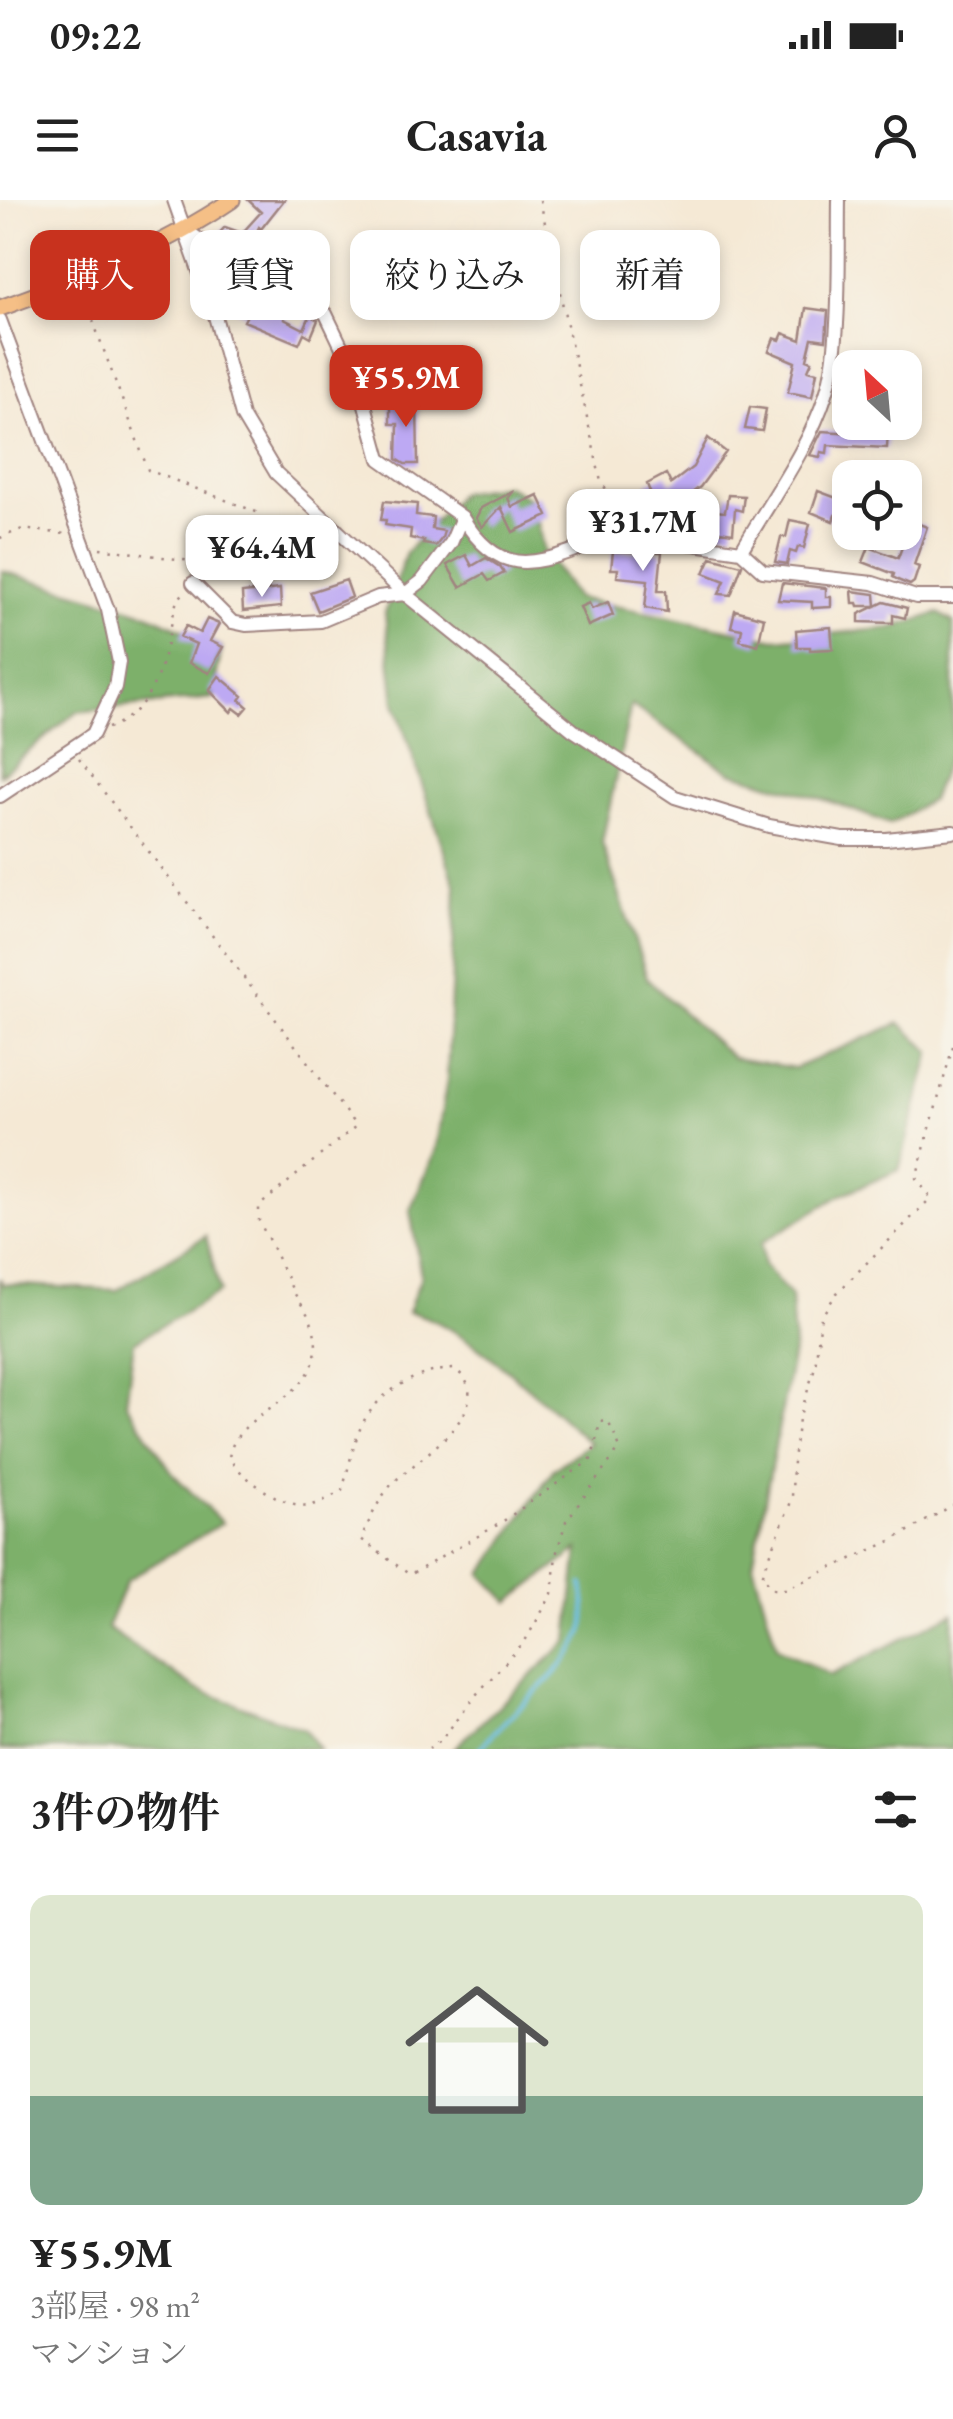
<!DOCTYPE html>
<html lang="ja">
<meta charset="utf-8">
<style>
:root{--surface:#fff;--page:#f6f6f6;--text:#222;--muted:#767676;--accent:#c8321e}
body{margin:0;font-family:"EB Garamond","Noto Serif JP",serif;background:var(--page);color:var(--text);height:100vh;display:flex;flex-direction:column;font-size:38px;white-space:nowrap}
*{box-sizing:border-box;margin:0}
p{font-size:32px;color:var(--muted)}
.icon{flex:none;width:55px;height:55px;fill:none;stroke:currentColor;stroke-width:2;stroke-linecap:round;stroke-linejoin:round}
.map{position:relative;height:1549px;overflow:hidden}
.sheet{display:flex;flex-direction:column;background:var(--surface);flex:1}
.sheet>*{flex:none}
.guide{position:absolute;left:30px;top:30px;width:895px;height:90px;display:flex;gap:20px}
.needle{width:65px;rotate:334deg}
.controls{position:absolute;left:832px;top:150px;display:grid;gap:20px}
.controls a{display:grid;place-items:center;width:90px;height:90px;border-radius:20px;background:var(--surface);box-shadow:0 5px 15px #0003;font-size:50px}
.price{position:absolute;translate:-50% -85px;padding:0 22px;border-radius:20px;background:#fff;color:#222;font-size:32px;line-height:65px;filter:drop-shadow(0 2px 5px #0008)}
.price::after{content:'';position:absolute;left:50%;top:60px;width:30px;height:22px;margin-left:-15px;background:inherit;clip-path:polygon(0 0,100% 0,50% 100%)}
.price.selected{background:var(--accent);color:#fff}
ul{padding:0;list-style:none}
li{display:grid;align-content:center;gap:20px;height:530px;padding:0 30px}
li span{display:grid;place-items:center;height:310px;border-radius:20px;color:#555}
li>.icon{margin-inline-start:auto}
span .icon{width:180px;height:180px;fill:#fffc;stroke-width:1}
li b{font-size:42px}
h2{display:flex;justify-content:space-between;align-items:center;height:120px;padding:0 30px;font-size:42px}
.pill{padding:0 35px;border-radius:20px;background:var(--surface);box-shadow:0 5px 15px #0003;font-size:35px;line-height:90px}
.pill.selected{background:var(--accent);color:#fff}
.status{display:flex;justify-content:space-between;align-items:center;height:70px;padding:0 50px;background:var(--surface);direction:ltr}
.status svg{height:28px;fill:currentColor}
header{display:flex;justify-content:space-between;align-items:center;height:130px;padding:0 30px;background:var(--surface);font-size:45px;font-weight:700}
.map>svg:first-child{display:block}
.forest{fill:#7db06b;stroke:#64684b;stroke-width:2.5}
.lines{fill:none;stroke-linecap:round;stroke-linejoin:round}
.stream{stroke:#6abfe7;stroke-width:4}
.building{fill:#bda9f3}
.minor-casing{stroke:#a08480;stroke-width:16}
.major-casing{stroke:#a08480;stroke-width:19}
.path{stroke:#a08480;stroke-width:2.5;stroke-dasharray:2.5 8;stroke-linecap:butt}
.minor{stroke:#fff;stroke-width:12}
.major{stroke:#f5bf86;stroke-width:15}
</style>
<div class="status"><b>09:22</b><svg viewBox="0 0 49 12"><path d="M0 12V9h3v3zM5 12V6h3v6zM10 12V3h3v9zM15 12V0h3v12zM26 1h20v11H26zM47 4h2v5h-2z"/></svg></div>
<header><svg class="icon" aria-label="menu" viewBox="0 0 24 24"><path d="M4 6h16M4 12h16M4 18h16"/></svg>Casavia<svg class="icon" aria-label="person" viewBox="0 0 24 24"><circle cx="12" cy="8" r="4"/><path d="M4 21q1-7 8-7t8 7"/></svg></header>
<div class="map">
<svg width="953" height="1549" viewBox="0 0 953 1549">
<rect width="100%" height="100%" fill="#f7f3e8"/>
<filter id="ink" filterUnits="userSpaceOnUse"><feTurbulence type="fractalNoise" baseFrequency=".01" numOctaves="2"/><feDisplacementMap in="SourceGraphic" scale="20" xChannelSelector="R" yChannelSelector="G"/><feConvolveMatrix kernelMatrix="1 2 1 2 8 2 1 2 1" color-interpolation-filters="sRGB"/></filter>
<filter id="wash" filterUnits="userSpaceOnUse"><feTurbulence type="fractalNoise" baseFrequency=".0048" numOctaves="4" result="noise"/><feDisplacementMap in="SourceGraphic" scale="40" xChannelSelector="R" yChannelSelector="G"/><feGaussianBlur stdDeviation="2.25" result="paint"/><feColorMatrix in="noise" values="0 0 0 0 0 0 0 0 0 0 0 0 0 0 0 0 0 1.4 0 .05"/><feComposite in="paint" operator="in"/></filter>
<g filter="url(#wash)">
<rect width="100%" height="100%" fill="#f5e9d5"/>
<!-- forest -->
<path class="forest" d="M506 285 534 301 543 350 576 398 775 439 891 428 939 413 953 422V545L931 600 890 624 829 601 730 572 631 505 602 643 648 780 733 858 795 868 900 823 931 852 899 970 841 995 761 1043 764 1066 791 1096 794 1146 753 1364 777 1448 831 1475 953 1413V1549H453L568 1441 578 1350 509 1402 482 1374 553 1270 590 1243C545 1204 464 1122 408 1112L421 1076 410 1010 435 952 447 880 456 687 395 503 385 413 406 353 460 293Z
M2 371 146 413 222 447 212 498 76 512 0 575Z
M206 1036 220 1092 134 1142 126 1203 174 1275 222 1323 127 1380 107 1428 196 1489 304 1529 319 1549H0V1078L2 1084 117 1090Z"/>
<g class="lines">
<!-- stream -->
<path class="stream" d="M480 1549C507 1512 577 1466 585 1424 587 1412 584 1397 583 1385"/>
</g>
<g id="blocks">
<!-- building -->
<path class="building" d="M248 0H284L261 29 259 27 245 54 215 38 225 27 242 33 261 12Z
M227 67 248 78 244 86 266 96 267 94 289 108 284 119 304 129 310 116 318 120 311 137 304 133 299 144 244 121 247 115 226 105 229 89 226 88 230 79 223 75Z
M806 108 828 111 826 140 812 138 807 159 812 161 808 170 817 172 812 197 788 192 795 162 769 151 774 138 780 140 783 133 801 140Z
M417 201 418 264H405L397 259 398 224H390V202Z
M750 207 766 209 762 231 745 229Z
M870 230 888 231 887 248 828 245 827 253 821 252 820 257 810 255 822 231 869 234Z
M708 238 726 252 700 287 673 307 680 308 659 318 647 284 666 274 671 284 693 267Z
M514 291 508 298 512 307 538 295 548 316 513 332 501 307 482 327 476 318 481 308Z
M818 291 850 303V320L835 315 833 321 811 312Z
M728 295 744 296 742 311 735 309 733 333 712 330 711 336 685 332 681 308 725 312Z
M384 301 417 304 416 315 433 317 432 329 444 331 442 338 436 346 423 344 424 341 410 338 411 329 385 325 386 320H381Z
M790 320 810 324 804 348 798 347 796 353 790 351 787 364 775 362 781 337H786Z
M914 322 927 327 914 365 919 367 914 382 910 385 900 381 893 377 894 374 863 362 869 347 898 358 910 325Z
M613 351 662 352 658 391H666L667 412 645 408 648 380 617 377 618 369H611Z
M466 355 472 366 486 358 500 367 504 373 489 381 484 374 460 387 447 365Z
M711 357 742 365 731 395 719 394 725 381 704 373Z
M346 380 352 397 318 411 310 392Z
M782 383 826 388V397H831V407L812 408V402L778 400Z
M280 389 281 407 243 411 242 393Z
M852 391 875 394 876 406H858L857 403H853Z
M608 402 613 415 588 426 580 407 589 403 592 409Z
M884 402 907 408 905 418 893 415V423L859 422V414Z
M735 410 764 418 758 445 740 440 742 429 731 427Z
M207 419 219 424 210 441 223 447 209 473 189 463 196 444 180 437 186 426 200 433Z
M831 427 833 449 810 450V447H797L796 430Z
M219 476 243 496 240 500 248 507 242 514 234 508 231 512 209 490Z"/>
</g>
</g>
<g filter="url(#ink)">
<use href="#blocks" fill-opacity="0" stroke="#a08480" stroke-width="2.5"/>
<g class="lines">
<!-- minor casing -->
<g class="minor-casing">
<path id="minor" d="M174 0 215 116 242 216 276 273 405 394 573 530 675 597 769 626 842 639H886L953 632
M187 31 207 45 304 96 326 114 359 183 380 259 462 317C514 403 564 340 635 335L741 351 763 371 873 383 916 397H953
M0 120 108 410 119 462 115 487 93 534 0 596
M741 351C770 300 808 250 826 194 842 146 838 53 839 0
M193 383 232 422 246 425 321 421 378 397 405 394 422 381 451 343 462 317"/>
</g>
<!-- major casing -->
<g class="major-casing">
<path id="major" d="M0 108C81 79 161 48 232 0"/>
</g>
<!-- path -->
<path class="path" d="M540 0 601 282 631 322
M82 91 148 270 259 313 268 355 201 372
M0 338 22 329 66 334
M100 348 197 362 195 372
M108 528C162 507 164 449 177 400L183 394
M79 559 356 926 259 1006V1021C271 1044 282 1068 293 1091 299 1101 308 1113 312 1124 337 1200 235 1204 229 1258 242 1278 285 1310 312 1305 322 1303 333 1295 342 1291 348 1271 352 1249 360 1229 375 1193 416 1170 455 1169 504 1207 414 1261 392 1284 378 1299 370 1320 361 1339L410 1375 499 1324 592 1259 600 1222 608 1221 620 1248 566 1321 556 1355 552 1394 525 1441 475 1496 441 1540 429 1549
M953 846 916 978 931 998 837 1093 821 1117 815 1167 799 1219 793 1259 792 1299 762 1376 774 1389H786L893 1340 953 1305"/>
<!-- minor -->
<use href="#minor" class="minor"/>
<!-- major -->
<use href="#major" class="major"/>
</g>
</g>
</svg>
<div class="controls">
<a><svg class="needle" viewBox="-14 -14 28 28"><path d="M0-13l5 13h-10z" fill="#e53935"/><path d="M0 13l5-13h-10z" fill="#767676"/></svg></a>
<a><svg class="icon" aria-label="locate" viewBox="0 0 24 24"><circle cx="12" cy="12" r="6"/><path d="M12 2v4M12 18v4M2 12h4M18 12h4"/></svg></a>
</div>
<b class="price selected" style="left:406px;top:230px">¥55.9M</b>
<b class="price" style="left:643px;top:374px">¥31.7M</b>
<b class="price" style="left:262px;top:400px">¥64.4M</b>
<div class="guide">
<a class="pill selected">購入</a>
<a class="pill">賃貸</a>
<a class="pill">絞り込み</a>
<a class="pill">新着</a>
</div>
</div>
<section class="sheet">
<h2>3件の物件<svg class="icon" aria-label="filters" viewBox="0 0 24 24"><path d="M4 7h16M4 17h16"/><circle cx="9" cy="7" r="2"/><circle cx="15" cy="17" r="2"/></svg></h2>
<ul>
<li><span style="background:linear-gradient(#dfe7d0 65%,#7fa58c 0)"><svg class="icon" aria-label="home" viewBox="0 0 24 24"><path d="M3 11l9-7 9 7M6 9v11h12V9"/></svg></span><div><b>¥55.9M</b><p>3部屋 · 98 m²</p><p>マンション</p></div></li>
</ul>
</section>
